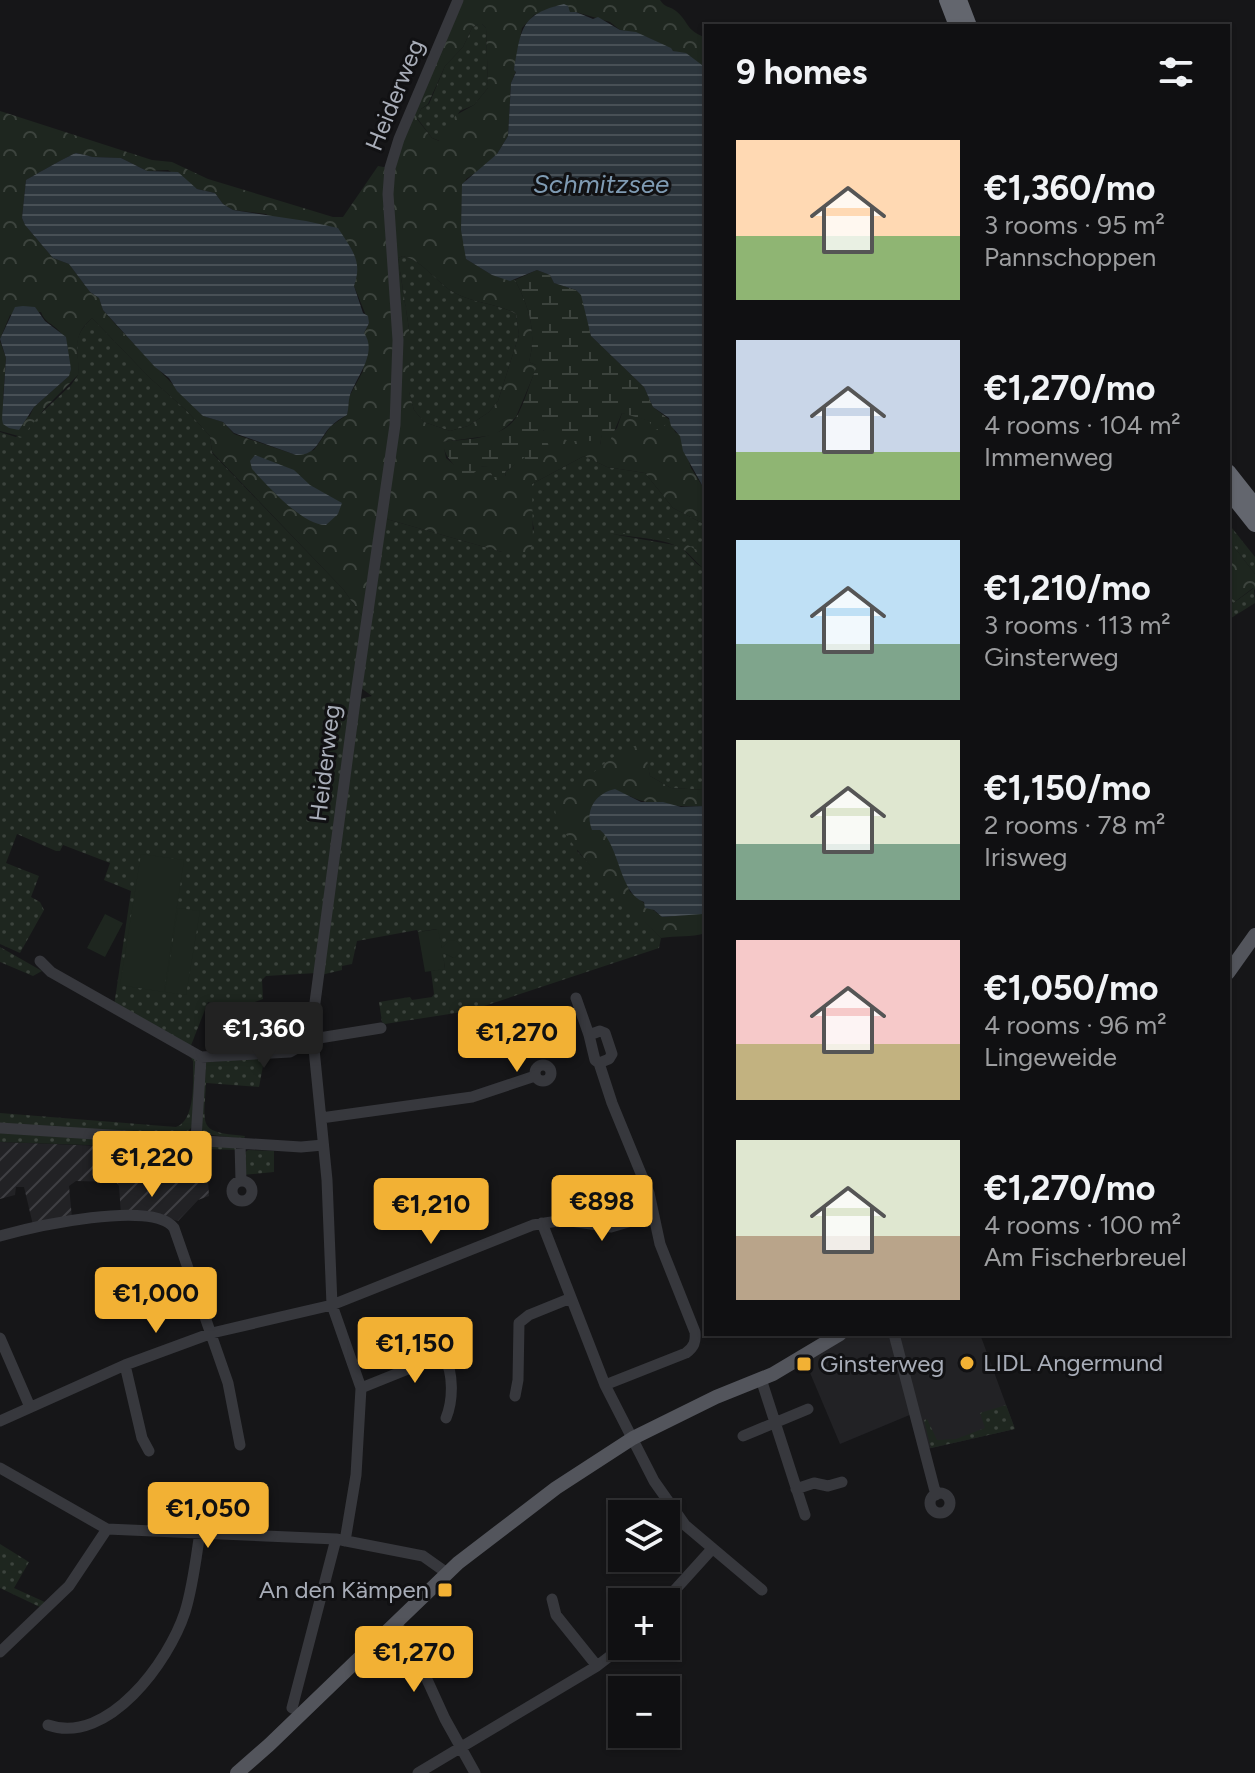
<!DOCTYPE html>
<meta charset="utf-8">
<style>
:root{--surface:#101012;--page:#19191b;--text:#f1f3f6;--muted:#9c9d9f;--line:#303032;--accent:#f2b134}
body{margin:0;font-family:Figtree,sans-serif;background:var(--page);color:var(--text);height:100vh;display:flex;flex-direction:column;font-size:30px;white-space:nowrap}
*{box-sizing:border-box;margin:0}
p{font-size:26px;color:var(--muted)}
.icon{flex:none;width:44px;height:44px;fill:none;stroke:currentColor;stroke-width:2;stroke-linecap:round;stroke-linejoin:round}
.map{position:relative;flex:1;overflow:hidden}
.side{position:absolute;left:704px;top:24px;width:526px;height:1312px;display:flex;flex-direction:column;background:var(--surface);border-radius:0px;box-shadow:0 2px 6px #0004,0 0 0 2px var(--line)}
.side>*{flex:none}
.fabs{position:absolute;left:608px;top:1500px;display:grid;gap:16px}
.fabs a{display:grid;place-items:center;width:72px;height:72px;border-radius:0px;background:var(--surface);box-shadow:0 2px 6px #0004,0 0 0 2px var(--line);font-size:40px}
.price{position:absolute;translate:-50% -68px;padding:0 18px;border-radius:8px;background:var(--accent);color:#111;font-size:26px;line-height:52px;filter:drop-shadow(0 2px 4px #0008)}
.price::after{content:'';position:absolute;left:50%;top:48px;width:24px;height:18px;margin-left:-12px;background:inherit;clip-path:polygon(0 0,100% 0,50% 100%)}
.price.active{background:#222;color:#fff}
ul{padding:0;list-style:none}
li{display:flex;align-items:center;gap:24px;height:200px;padding:0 32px}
li span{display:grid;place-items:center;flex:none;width:224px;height:160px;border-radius:0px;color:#555}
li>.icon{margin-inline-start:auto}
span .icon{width:96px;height:96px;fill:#fffc;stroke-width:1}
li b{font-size:34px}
h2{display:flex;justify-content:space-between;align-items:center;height:96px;padding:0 32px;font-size:34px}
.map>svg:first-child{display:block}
.built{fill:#222225}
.industrial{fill:url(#industrial-furrows)}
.green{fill:url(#green-dots)}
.forest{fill:url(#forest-crowns);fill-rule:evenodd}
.wetland{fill:url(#wetland-marsh)}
.pitch{fill:#1e261f}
.water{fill:url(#water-rules)}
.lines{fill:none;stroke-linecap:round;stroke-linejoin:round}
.minor{stroke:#37383d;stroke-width:11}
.major{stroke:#53555c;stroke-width:14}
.highway{stroke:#63666e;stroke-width:16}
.poi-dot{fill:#f2b134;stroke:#111113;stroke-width:3}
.labels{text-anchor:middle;stroke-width:6;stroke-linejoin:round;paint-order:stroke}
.street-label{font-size:24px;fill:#a8adb8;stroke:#111113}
.poi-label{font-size:24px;fill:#a8adb8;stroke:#111113;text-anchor:start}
.water-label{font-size:26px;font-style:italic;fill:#7f9bb3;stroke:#111113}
</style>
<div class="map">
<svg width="1255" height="1773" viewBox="0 0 1255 1773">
<defs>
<pattern id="industrial-furrows" width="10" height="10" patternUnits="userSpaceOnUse" patternTransform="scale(2)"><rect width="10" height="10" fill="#222225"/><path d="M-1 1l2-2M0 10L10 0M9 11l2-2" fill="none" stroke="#3f3f43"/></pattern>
<pattern id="green-dots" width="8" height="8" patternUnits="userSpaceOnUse" patternTransform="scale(2)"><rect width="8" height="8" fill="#1e261f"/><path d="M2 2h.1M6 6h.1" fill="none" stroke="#3c433d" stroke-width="1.8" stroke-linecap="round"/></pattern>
<pattern id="forest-crowns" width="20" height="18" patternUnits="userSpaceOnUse" patternTransform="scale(2)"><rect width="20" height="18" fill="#1e261f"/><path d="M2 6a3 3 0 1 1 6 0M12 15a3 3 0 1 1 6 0" fill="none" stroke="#3c433d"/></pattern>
<pattern id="wetland-marsh" width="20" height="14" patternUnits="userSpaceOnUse" patternTransform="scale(2)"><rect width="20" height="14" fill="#1e261f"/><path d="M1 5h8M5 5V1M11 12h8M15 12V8" fill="none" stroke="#3c433d"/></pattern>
<pattern id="water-rules" width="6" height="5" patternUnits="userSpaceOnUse" patternTransform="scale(2)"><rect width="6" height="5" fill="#2c353c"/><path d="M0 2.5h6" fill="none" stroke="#485056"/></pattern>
</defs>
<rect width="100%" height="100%" fill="#161618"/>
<!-- built -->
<path class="built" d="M850 1334H893L912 1414 840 1444 805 1361Z
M896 1334H980L1015 1429 923 1450Z"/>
<!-- industrial -->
<path class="industrial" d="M0 1142 206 1150 209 1196 198 1200 178 1221 160 1216 121 1215 119 1186 116 1182 76 1181 69 1186 72 1218 33 1225 24 1187H16L15 1195 0 1199Z"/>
<!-- green -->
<path class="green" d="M478 24H482L486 28 488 88 474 105 460 111 440 141 432 138 417 118 421 109 429 104 445 66 463 47 472 28Z
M403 256C424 261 436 283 455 293 473 303 503 305 516 314L519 335 498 401 489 412 468 426 450 431 424 422 414 410 409 392V329L398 258Z
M92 318 150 378 187 411 210 436 212 453 343 589 365 620 317 973 266 976 262 980 263 999 252 1003V1007L225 1008 208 1002 190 1048 114 1006 131 891 104 880 110 863 63 845 60 851H56L17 834 6 863 39 876 31 897 40 902 44 910 20 953 0 944V432L16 437 71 385 78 375C80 347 69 340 92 318Z
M584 456 607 467 645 473 673 508 706 525V551L699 552 683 543 612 534 680 546 697 564 706 570V790L671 788 650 776 644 749 577 851 661 938 659 948 469 1011 385 1024 382 1022 379 1002 410 997 412 1000 432 997 434 994 431 971 445 968 442 952 454 958 442 949 437 929 418 932 417 930 357 941 352 964 342 966V970L321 975 360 699 372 696 361 688 383 518 502 552 534 529 530 510 532 484Z
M1228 523 1255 557V574L1228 539Z
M1254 588 1255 603 1228 620V607Z
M0 947 42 971 33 976 0 962Z
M138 1027 196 1058 192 1127 184 1135 0 1124V1113L176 1127C196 1120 193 1079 193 1061L189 1055Z
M265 1055 259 1087 206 1083C204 1128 197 1132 245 1136L244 1139 204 1134 201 1129 202 1068 207 1061Z
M0 1133 236 1145V1150L0 1142Z
M248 1150 274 1151V1172L242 1175 244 1153Z
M1006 1405 1015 1429 931 1448 924 1420 927 1419 937 1440 956 1439 985 1428 980 1413Z
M0 1544 29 1562 14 1588 47 1603 42 1608 0 1588Z"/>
<!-- forest -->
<path class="forest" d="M459 0H660C665 8 670 6 676 11 691 24 684 29 706 38V68L649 38 620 30 610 22 576 12H570L556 6 534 15 522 28 514 70 516 71 511 83 508 136 497 154 484 167 466 179C457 213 465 228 466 259L492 275 515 280C529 307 537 332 529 362L536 365V369L516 417 506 427 494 435 443 442 446 458 457 467 489 466 493 477 506 476 505 472C525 460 531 437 550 426L604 424 600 445 617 428 622 413C639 415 655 427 671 421L675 432 680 435 691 468 706 492V525L673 508 645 473 607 467 584 456 532 484 533 544 529 551 520 555 502 552 383 518 397 425 391 168ZM478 24H482L486 28 488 88 474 105 456 115 439 141 432 138 417 119 421 109 428 104 445 66 463 47 472 28ZM403 256C424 261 436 283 455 293 473 303 503 305 516 314L519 335 498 401 489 412 468 426 450 431 424 422 414 410 409 392V329L398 258Z
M0 111 152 160 172 162 208 179 333 217H343L378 166 389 168 396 339 394 424 365 620 343 589 212 452 210 436 187 411 150 378 92 318C70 337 80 350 78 375L46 407 22 437 0 431V341L6 358 3 399 29 417 34 407 69 376C68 360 71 343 59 331 52 323 45 323 41 312L10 315 0 339ZM76 153 93 157 121 158 147 171 168 170 197 189 215 193 223 204 233 210 266 214 355 281 354 286 369 323 364 333 363 371 349 397 347 415 331 426 314 450 296 455 234 434 223 422 203 416 117 326 103 310 99 298 90 292 69 264 53 258 25 225 22 218 26 180C33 176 70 155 76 153Z
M589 532C619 533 654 533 683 543 692 546 696 552 706 551V570C696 564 688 550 677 546 653 536 615 534 589 532Z
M1228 539 1255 574V590L1253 588 1228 607Z
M640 745 645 749 650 776 671 788 706 790V806C686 807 647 806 630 796L600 830 609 837 630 892 662 917C681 915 686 917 704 908L706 910V933C690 938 677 935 661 938 638 914 552 836 555 806 572 791 619 746 640 745Z"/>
<!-- wetland -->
<path class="wetland" d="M537 270 550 275 554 283 576 290 582 295 591 336 644 387 653 407 671 421 658 430 653 428 649 421 622 413 607 448 600 446 603 424 591 441H569L553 435 550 427 543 431 550 449 539 467 524 468 525 457 505 472 506 477H493L488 466H482L468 478 461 477C454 460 447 463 442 442 466 439 503 440 517 416 525 402 529 384 536 369V365L529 362C537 332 529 307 515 280Z"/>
<!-- pitch -->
<path class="pitch" d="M141 854 184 860 164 992 120 985Z
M178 908 200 911 186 995 165 992Z
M105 914 123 923 105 957 87 948Z
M438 929 442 948 449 941 455 940 462 947 461 952 454 958 443 953 445 969 425 972 418 932Z"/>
<!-- water -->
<path class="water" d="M564 4 568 6 570 12H576L593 19 598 17 620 30 636 32 671 48 673 51 686 53 706 68V492L683 451 680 436 671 426 669 418 653 407 644 387 591 336 581 295 576 290 554 283 550 275 537 270 510 281 492 275 466 259 461 230 462 184 497 154 508 136 511 83 516 72 514 70C521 30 520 14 564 4Z
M76 153 93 157 121 158 147 171 178 172 197 189 215 193 223 204 233 210 306 221 338 228C352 250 363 261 354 286L363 313 368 316 369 323 364 333C378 352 357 376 350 395 348 401 349 408 347 415 341 418 335 422 330 427 319 439 316 456 296 455L234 433 223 422 203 416 177 391 169 378 155 367 103 310 99 298 90 292 69 264 53 258 25 225 22 218 26 180C33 176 70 155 76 153Z
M23 306 35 307 45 321 66 337 71 369 69 376 34 407 19 430 9 428 3 424 2 419 6 358 0 339 15 307Z
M255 455 294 470 310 485 342 503 338 514 326 525C302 525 268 486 252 469L250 461Z
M615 789 641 802H663L681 807 706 806V910L704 908 702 914 662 917 654 910 645 908 644 902C619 893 620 846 600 830H592C584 810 596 793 615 789Z"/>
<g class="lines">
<!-- minor -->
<path class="minor" d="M40 961 51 972 201 1057 196 1140
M576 998 589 1035 595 1060 599 1063 612 1103 649 1193 660 1244 695 1332C696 1342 694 1347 686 1353L605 1385
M589 1035 600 1031 605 1033 612 1054 609 1059 599 1063
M201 1057 290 1052 313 1039 381 1028
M535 1073a8 8 0 1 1 16 0a8 8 0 1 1-16 0Z
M321 1118 472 1097 535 1076
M0 1128 301 1147 323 1145
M240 1143 241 1181
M232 1191a10 10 0 1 1 20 0a10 10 0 1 1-20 0Z
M542 1223 605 1385 654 1481 685 1525 762 1590
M0 1236C32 1227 153 1199 174 1228L228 1383 240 1445
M894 1334 936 1495
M0 1338 30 1407
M125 1365 142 1438 149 1451
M761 1379 805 1515
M361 1388 433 1359 444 1357C454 1373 453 1401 446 1418
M515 1396 518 1380 519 1323 529 1315 571 1298
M0 1421 125 1365 212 1333 332 1305 533 1225 564 1220 611 1227 652 1215
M743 1436 808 1409
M0 1468 107 1529 336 1539 423 1556 447 1573
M796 1489 814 1483 828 1486 842 1482
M930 1503a10 10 0 1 1 20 0a10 10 0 1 1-20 0Z
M345 1541 356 1475 361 1388 332 1305 327 1180 313 1039 314 1010 356 694 395 425 398 340 388 194 390 168 399 139 458 0
M552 1599 556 1615 597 1666
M664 1602 712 1549
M395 1623 408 1638 445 1719 475 1773
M0 1652 69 1586 107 1529
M292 1708 336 1539
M48 1725C108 1746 169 1661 185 1612 193 1586 196 1558 200 1532
M418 1773 597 1666 623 1646"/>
<!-- major -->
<path class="major" d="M1228 973 1255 935
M237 1773 269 1745 458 1563 556 1488 633 1438 716 1397 773 1374 840 1334"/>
<!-- highway -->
<path class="highway" d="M947 0 957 26
M959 0 969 26
M1228 472 1255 506
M1228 490 1255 524"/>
</g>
<!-- markers -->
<g class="poi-dot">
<circle cx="967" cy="1363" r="8"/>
<rect x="796" y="1356" width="16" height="16" rx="4"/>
<rect x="437" y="1582" width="16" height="16" rx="4"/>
</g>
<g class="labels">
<!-- street labels -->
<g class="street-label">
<text transform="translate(395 95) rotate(-68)" y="8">Heiderweg</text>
<text transform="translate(325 763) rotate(-83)" y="8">Heiderweg</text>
</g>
<!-- poi labels -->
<g class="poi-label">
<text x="983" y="1371">LIDL Angermund</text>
<text x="820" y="1372">Ginsterweg</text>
<text x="429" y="1598" text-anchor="end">An den Kämpen</text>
</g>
<!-- water labels -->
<g class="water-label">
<text x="601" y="193">Schmitzsee</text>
</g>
</g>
</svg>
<div class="fabs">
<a><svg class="icon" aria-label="layers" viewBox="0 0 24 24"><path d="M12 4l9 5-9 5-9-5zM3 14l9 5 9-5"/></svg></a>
<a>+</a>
<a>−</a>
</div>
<b class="price active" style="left:264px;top:1070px">€1,360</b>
<b class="price" style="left:517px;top:1074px">€1,270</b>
<b class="price" style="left:152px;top:1199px">€1,220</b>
<b class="price" style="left:602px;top:1243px">€898</b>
<b class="price" style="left:431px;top:1246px">€1,210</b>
<b class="price" style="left:156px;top:1335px">€1,000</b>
<b class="price" style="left:415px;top:1385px">€1,150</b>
<b class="price" style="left:208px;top:1550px">€1,050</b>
<b class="price" style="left:414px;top:1694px">€1,270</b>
<section class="side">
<h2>9 homes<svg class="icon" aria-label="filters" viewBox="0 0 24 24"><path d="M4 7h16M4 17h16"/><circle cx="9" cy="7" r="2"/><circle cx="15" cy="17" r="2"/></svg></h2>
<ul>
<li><span style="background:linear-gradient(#ffd9b3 60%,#8fb573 0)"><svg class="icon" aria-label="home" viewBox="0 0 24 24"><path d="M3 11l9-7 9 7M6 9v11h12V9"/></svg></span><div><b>€1,360/mo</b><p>3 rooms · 95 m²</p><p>Pannschoppen</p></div></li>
<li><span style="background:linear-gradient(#c9d6e8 70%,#8fb573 0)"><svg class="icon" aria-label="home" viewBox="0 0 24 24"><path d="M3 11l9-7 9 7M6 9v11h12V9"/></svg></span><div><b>€1,270/mo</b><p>4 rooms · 104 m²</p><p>Immenweg</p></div></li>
<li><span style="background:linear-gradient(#bfe0f5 65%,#7fa58c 0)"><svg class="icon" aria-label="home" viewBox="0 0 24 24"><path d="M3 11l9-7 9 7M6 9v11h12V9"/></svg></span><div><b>€1,210/mo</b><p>3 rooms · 113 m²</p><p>Ginsterweg</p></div></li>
<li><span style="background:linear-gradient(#dfe7d0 65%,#7fa58c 0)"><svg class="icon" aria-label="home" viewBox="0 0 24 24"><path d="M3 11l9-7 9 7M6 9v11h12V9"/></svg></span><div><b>€1,150/mo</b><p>2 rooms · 78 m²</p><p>Irisweg</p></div></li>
<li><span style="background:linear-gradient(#f6c9c9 65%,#c2b280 0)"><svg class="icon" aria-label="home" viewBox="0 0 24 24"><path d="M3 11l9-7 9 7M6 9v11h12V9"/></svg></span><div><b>€1,050/mo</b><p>4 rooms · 96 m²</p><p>Lingeweide</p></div></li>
<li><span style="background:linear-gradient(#dfe7d0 60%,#b9a48a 0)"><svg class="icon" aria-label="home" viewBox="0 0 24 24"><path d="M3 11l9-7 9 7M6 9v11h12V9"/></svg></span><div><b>€1,270/mo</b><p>4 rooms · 100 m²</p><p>Am Fischerbreuel</p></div></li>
</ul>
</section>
</div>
